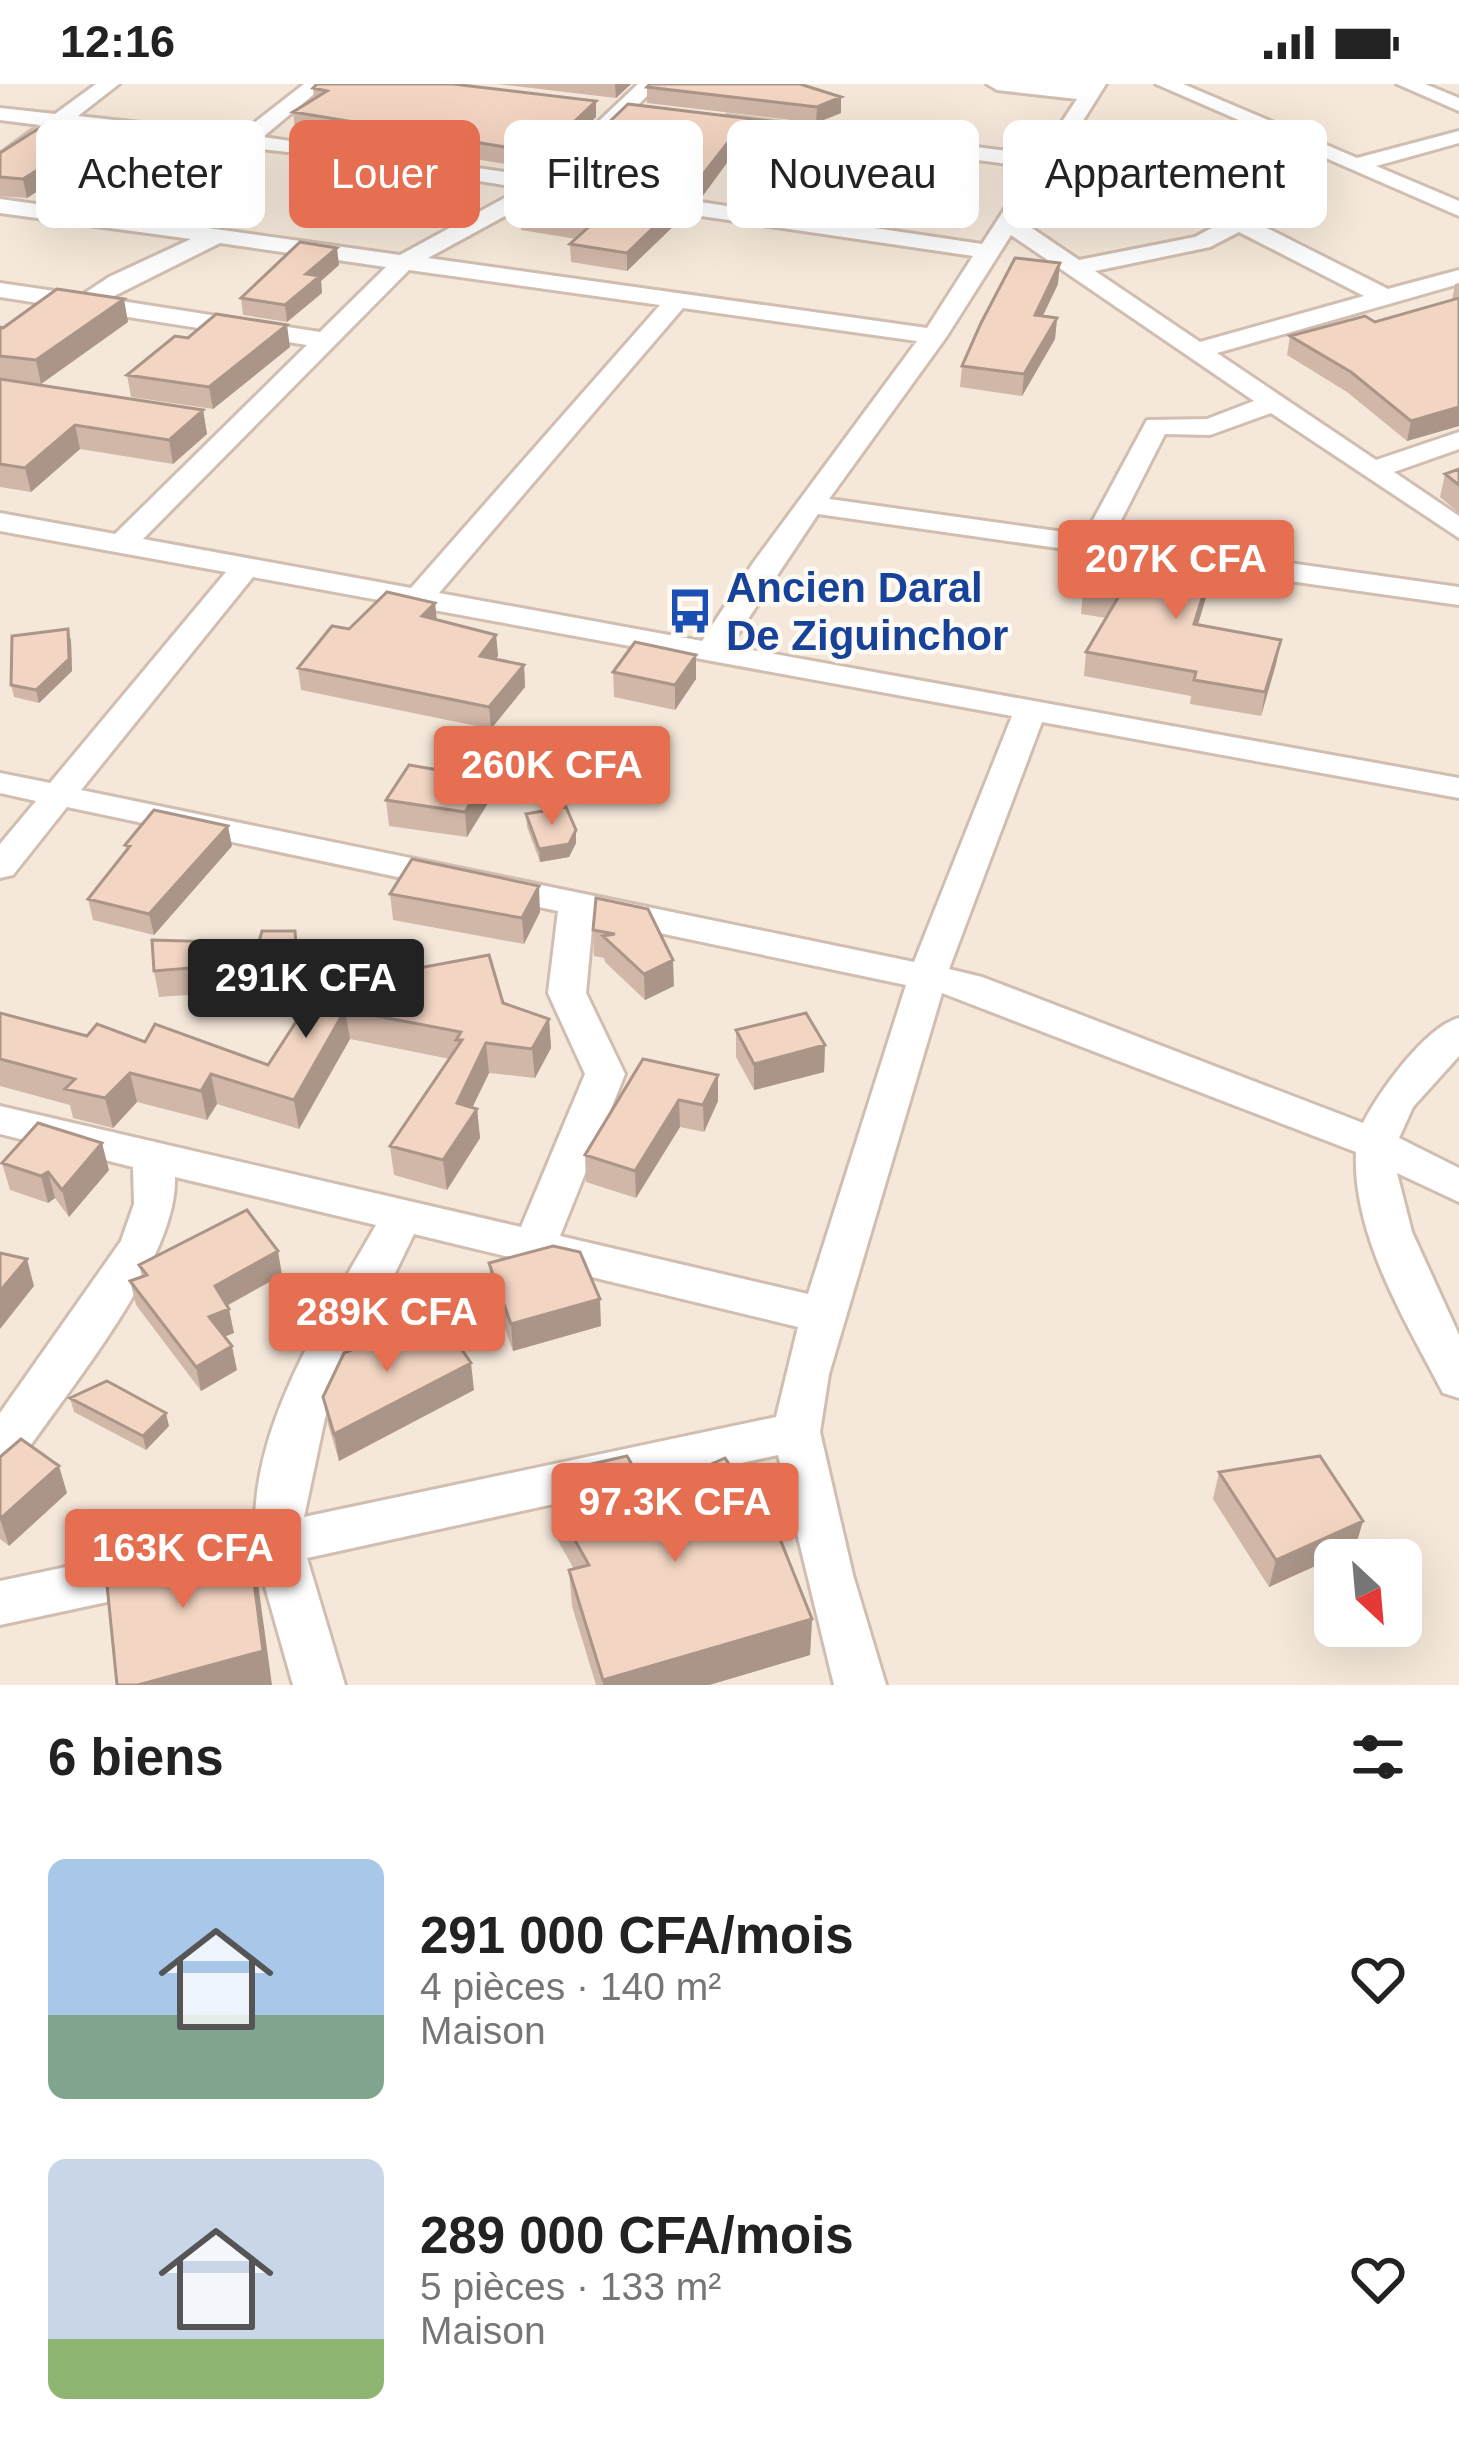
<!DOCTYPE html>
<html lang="fr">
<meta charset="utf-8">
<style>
:root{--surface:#fff;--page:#f2f2f2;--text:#222;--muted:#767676;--accent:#e76f51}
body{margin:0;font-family:Helvetica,sans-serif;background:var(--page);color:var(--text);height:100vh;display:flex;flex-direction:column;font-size:45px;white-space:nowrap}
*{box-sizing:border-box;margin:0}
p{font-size:39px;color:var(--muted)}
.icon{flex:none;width:66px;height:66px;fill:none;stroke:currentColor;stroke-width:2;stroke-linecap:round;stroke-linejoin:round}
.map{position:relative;height:1601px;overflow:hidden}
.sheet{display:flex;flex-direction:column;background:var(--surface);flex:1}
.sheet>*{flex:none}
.hud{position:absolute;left:36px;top:36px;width:1389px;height:108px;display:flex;gap:24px}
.needle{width:78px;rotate:154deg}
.fabs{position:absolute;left:1314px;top:1455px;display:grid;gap:24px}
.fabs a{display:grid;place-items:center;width:108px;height:108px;border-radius:18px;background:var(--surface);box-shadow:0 12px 48px #0002;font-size:60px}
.price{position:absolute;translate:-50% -102px;padding:0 27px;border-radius:12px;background:var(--accent);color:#fff;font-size:39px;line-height:78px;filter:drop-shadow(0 3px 6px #0008)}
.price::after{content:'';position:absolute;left:50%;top:72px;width:36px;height:27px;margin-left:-18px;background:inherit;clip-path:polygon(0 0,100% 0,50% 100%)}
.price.on{background:#222;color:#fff}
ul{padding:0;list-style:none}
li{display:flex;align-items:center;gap:36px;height:300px;padding:0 48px}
li span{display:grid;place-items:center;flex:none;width:336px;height:240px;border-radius:18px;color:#555}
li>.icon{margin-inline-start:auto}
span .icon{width:144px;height:144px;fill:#fffc;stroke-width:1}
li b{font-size:51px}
h2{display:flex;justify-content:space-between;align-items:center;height:144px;padding:0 48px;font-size:51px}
.pill{padding:0 42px;border-radius:18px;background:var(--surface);box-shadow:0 12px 48px #0002;font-size:42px;line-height:108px}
.pill.on{background:var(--accent);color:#fff}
.status{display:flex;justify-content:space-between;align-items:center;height:84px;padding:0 60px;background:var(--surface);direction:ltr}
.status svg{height:33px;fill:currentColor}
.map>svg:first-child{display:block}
.residential{fill:#f5e8da;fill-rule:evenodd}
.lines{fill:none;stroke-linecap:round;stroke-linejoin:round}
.minor-casing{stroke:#d1beb0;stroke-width:6}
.minor{fill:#fff;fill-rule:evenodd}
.wall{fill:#d1b7a8}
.shaded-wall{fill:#aa9588}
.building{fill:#f3d5c3;stroke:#aa9588;stroke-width:3}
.labels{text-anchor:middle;stroke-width:9;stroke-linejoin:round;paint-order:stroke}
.transit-label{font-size:42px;font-weight:bold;fill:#164399;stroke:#fffaf3;text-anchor:start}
</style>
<div class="status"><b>12:16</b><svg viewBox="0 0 49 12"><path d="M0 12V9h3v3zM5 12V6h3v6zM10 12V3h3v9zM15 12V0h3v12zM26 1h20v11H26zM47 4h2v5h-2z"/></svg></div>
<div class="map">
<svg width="1459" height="1601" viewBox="0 0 1459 1601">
<rect width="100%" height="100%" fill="#fdf6ec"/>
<!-- residential -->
<path class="residential" d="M0 0H1459V1601H0ZM1335 1476H1401V1542H1335Z"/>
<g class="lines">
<!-- minor casing -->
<g class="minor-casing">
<path id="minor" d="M96 0H119L78 32 240 50 304 0H326L263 53 540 93 638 0H659L562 97 593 102V112L549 108 428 174 927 244 973 172 640 123 629 116 640 109 982 160 1032 83 727 44 717 38 727 32 1040 71 1077 15 997 6 987 0H1106L1076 48 1388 205 1459 186V200L1217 269 1376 376 1459 348V365L1394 388 1459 432V454L1271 329 1210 351 1165 350 1112 454 1459 503V521L818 430 730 562 1459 694V714L1042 638 949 885 982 893 1363 1039C1379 1008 1425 943 1459 934V972L1413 1023 1399 1054 1459 1084V1118L1397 1089 1412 1148 1459 1251V1314L1443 1309C1406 1238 1352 1151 1356 1068L942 909 829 1290 820 1348 853 1491 886 1601H834L778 1371 307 1474 345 1601H293L260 1485 0 1541V1497L255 1443C254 1336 325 1231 376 1141L175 1093C178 1177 65 1309 17 1381L0 1387V1329L121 1157 134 1120 133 1083 0 1050V1022L521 1143 585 990 548 909 558 827 67 723 13 791 0 794V760L36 717 0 709V689L50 699 226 488 0 447V429L115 450 307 261 0 213V199L82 211 109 193 191 155 0 129V115L400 171 523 104 323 72 63 43 0 86V70L40 41 0 36V24L55 30ZM1068 61 1221 139 1195 153 1079 176 1020 136ZM1239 148 1364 212 1200 258 1095 187 1210 163ZM1011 151 1254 317 1207 335 1147 336 1085 451 829 415 947 252ZM220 159 386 183 320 248 108 215ZM409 186 660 221 411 504 143 455ZM683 224 917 257 753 479 702 557 439 509ZM253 493 1012 632 914 878 81 706ZM593 835 906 901 808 1210 560 1152 625 990 586 909ZM414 1150 798 1243 776 1333 304 1433 325 1334Z
M1156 0H1183L1357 74 1459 47V59L1376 82 1459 117V132Z
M1397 0H1425L1459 14V27Z"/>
</g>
<!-- minor -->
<use href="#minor" class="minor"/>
</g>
<!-- wall -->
<path class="wall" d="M497 0H631L616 14Z
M800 0 841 29 816 39 647 19V3Z
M313 4 596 33 542 86 295 45 293 28 314 15Z
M777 38V56L729 76 702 113 573 93 572 74Z
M99 48 102 66 27 114 0 112V69Z
M536 102 684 114V132L627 187 571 178 570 160 576 155 521 146 520 128 536 114Z
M339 181 321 197 322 209 287 238 243 231 241 214Z
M1459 199V342L1407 357 1347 308 1287 271 1290 252 1375 238 1452 216 1455 200Z
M1058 200 1043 232 1057 234 1055 255 1022 312 960 303 962 282Z
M128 238 41 300 5 296 203 326 207 350 173 380 80 365 31 408 0 403V243Z
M290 263 213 325 131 313 127 291Z
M1459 385V429L1440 413 1445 390Z
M1216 470 1212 493 1198 541 1281 556 1276 580 1261 632 1190 620 1191 612 1084 592 1086 568 1107 534 1081 530 1083 507 1149 486Z
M435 519 437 536 496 551 498 572 495 575 524 581 525 603 491 645 301 606 298 584 349 545Z
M68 545 71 557 72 587 39 619 14 613 11 601Z
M696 571V595L675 626 614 613 613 588Z
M486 694 488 719 467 753 389 742 386 716Z
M526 730 576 746V759L569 773 540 778 527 743Z
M125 761 232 762 154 851 93 836 88 815 127 767Z
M390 810 540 828 524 860 393 836Z
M596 814 674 902 645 916 605 878 604 874 594 872 593 846Z
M295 847 302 902 258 906 256 896V906L159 913 154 887 251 859 254 876Z
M389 889 503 919 549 935 551 964 535 994 489 989 472 1024 477 1025 480 1054 447 1106 394 1091 390 1062 450 975 350 955 299 1045 217 1020 207 1036 137 1018 113 1044 73 1034 70 1021 0 1002V929L87 952 145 958 268 981 309 941Z
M736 946 825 961 824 988 754 1006 736 973Z
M643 975 718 1017 704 1048 680 1043 636 1114 586 1098 585 1071Z
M2 1079 109 1086 69 1133 55 1114 48 1119 10 1106Z
M489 1179 601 1242 513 1267 491 1206Z
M139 1181 282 1191 227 1222 234 1249 224 1252 237 1286 201 1307 136 1221 130 1197 142 1192Z
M418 1265 474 1306 339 1377 328 1340 323 1313Z
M70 1314 169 1342 146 1366 74 1328Z
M0 1373 67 1409 9 1462 0 1455Z
M587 1381 648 1408 812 1535 810 1571 709 1601H596L572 1522 569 1486 574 1485 557 1455 554 1419 571 1410V1400L588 1394Z
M1219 1388 1363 1437 1355 1464 1269 1503 1213 1415Z"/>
<!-- shaded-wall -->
<path class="shaded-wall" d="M615 0H631L616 14Z
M841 13V29L816 39 817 23Z
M596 17V33L542 86 541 69Z
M777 38V56L729 76 702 113 701 93 729 57Z
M99 48 102 66 27 114 23 95Z
M684 114V132L627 187V169Z
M337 164 339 181 321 197 322 209 287 238 285 221 306 190Z
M1060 179 1058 200 1033 252 1035 231Z
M124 215 128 238 41 300 36 276Z
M1057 234 1055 255 1022 312 1024 290Z
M287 241 290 263 213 325 209 303Z
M1459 323V342L1407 357 1411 337Z
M203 326 207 350 173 380 169 356Z
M75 341 80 365 31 408 25 384Z
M1216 470 1212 493 1191 563 1194 540Z
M435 519 437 540 422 532Z
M68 545 71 557 72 587 39 619 36 606Z
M496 551 498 572 482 593 480 572Z
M1281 556 1276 580 1261 632 1265 608Z
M696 571V595L675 626V601Z
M524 581 525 603 491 645 489 623Z
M486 694 488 719 467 753 465 728Z
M228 742 232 762 154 851 149 830Z
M576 746V759L569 773 540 778 539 765Z
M539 802 540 828 524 860 522 834Z
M295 847 300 873 302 902 297 876Z
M673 876 674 902 645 916 644 890Z
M345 926 350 955 299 1045 294 1016Z
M549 935 551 964 535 994 532 965Z
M486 959 489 989 460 1049 457 1019Z
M825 961 824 988 754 1006V980Z
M130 989 137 1018 113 1044 105 1014Z
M211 990 217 1020 207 1036 201 1007Z
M718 991V1017L704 1048 703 1021Z
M679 1016 680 1043 636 1114 635 1087Z
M477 1025 480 1054 447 1106 443 1076Z
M102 1059 109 1086 69 1133 62 1106Z
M48 1088 55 1114 48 1119 41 1092Z
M278 1167 282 1191 220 1225 215 1202Z
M27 1175 34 1202 0 1245V1207Z
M600 1215 601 1242 513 1267 511 1240Z
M229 1225 234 1249 214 1257 209 1233Z
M232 1262 237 1286 201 1307 196 1283Z
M471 1279 474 1306 339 1377 334 1350Z
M166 1329 169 1342 146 1366 143 1352Z
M59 1382 67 1409 9 1462 0 1435Z
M1363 1437 1355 1464 1269 1503 1276 1476Z
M248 1452 257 1492 272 1601H138Z
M812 1535 810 1571 709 1601H603V1596Z"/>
<!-- building -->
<path class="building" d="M317 0H453L596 17 541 69 293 28 327 7 313 4Z
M650 0H800L841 13 817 23 647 3Z
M628 20 777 38 729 57 701 93 572 74Z
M44 41 99 48 23 95 0 93V69Z
M550 94 684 114 627 169 570 160 593 139 520 128 547 104 536 102Z
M300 158 337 164 306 190 320 192 285 221 241 214Z
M1015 174 1060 179 1035 231 1057 234 1024 290 962 282 981 239Z
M57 205 124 215 36 276 0 272V243L3 244Z
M1459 214V323L1411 337 1351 288 1290 252 1365 232 1375 238Z
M216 230 287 241 209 303 127 291 175 252 188 254Z
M0 295 203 326 169 356 75 341 25 384 0 380Z
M1459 385V401L1445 390Z
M1158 461 1216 470 1194 540 1281 556 1265 608 1194 596 1196 588 1086 568 1119 512 1083 507 1095 477 1149 486Z
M387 508 435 519 422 532 496 551 480 572 524 581 489 623 298 584 332 542 349 545Z
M68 545 69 575 36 606 11 601 12 552Z
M635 558 696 571 675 601 613 588Z
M409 681 486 694 465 728 386 716Z
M566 723 576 746 569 760 539 765 526 730Z
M154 726 228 742 149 830 88 815 130 762 125 761Z
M412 775 539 802 522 834 390 810Z
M596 814 648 825 673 876 644 890 603 852 615 850 593 846Z
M262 847H295L297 876 253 879Z
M152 856 251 859V879L154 887Z
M489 871 503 919 549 935 532 965 486 959 457 1019 477 1025 443 1076 390 1062 462 956H456L461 948 345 926 294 1016 211 990 201 1007 130 989 105 1014 65 1005 75 995 0 975V929L87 952 97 940 145 958 155 940 268 981 296 938 309 941 315 878 387 873V890Z
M806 929 825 961 754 980 736 946Z
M643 975 718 991 703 1021 679 1016 635 1087 585 1071Z
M38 1039 102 1059 62 1106 48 1088 41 1092 2 1079Z
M247 1126 278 1167 215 1202 229 1225 209 1233 232 1262 196 1283 130 1197 147 1191 139 1181Z
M553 1162 580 1168 600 1215 511 1240 489 1179Z
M0 1169 27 1175 0 1207Z
M400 1246 418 1265 449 1247 471 1279 334 1350 323 1313 344 1269Z
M107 1297 166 1329 143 1352 70 1314Z
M21 1355 59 1382 0 1435V1373Z
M627 1372 648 1408 725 1374 765 1432 770 1430 812 1535 603 1596 569 1486 589 1481 554 1419 574 1409 571 1400 593 1393 587 1381Z
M1320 1372 1363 1437 1276 1476 1219 1388Z
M248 1452 263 1567 138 1601H117L105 1481Z"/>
<!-- icons -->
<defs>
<g id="bus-bare" transform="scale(3.6)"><path d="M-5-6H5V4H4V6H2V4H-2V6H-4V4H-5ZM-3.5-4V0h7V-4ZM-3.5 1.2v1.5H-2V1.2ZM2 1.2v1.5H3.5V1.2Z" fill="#1a4fb4" stroke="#fffaf3" stroke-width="2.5" paint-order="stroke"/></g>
</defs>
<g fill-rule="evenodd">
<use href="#bus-bare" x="690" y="527"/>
</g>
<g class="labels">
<!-- transit labels -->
<g class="transit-label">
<text x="726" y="518">Ancien Daral<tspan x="726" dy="48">De Ziguinchor</tspan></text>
</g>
</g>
</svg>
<div class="fabs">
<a><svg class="needle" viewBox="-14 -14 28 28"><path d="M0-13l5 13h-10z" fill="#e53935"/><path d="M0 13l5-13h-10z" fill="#767676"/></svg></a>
</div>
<b class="price" style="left:1176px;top:538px">207K CFA</b>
<b class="price" style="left:552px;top:744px">260K CFA</b>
<b class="price on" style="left:306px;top:957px">291K CFA</b>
<b class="price" style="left:387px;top:1291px">289K CFA</b>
<b class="price" style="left:675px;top:1481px">97.3K CFA</b>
<b class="price" style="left:183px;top:1527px">163K CFA</b>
<div class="hud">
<a class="pill">Acheter</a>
<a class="pill on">Louer</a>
<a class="pill">Filtres</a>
<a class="pill">Nouveau</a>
<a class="pill">Appartement</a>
</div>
</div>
<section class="sheet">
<h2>6 biens<svg class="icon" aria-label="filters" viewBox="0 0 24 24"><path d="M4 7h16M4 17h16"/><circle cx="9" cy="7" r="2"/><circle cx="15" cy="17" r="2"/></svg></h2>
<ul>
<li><span style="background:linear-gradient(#a9c7e8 65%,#7fa58c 0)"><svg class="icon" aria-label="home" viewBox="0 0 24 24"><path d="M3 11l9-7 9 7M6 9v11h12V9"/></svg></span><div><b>291 000 CFA/mois</b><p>4 pièces · 140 m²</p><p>Maison</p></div><svg class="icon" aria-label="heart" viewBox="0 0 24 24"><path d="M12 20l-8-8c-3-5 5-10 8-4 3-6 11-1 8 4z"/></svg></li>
<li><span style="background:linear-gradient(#c9d6e8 75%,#8fb573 0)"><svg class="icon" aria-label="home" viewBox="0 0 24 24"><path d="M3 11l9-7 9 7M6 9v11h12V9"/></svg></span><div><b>289 000 CFA/mois</b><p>5 pièces · 133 m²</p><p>Maison</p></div><svg class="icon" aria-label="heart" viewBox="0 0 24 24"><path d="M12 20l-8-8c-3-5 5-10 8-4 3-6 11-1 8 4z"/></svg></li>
</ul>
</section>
